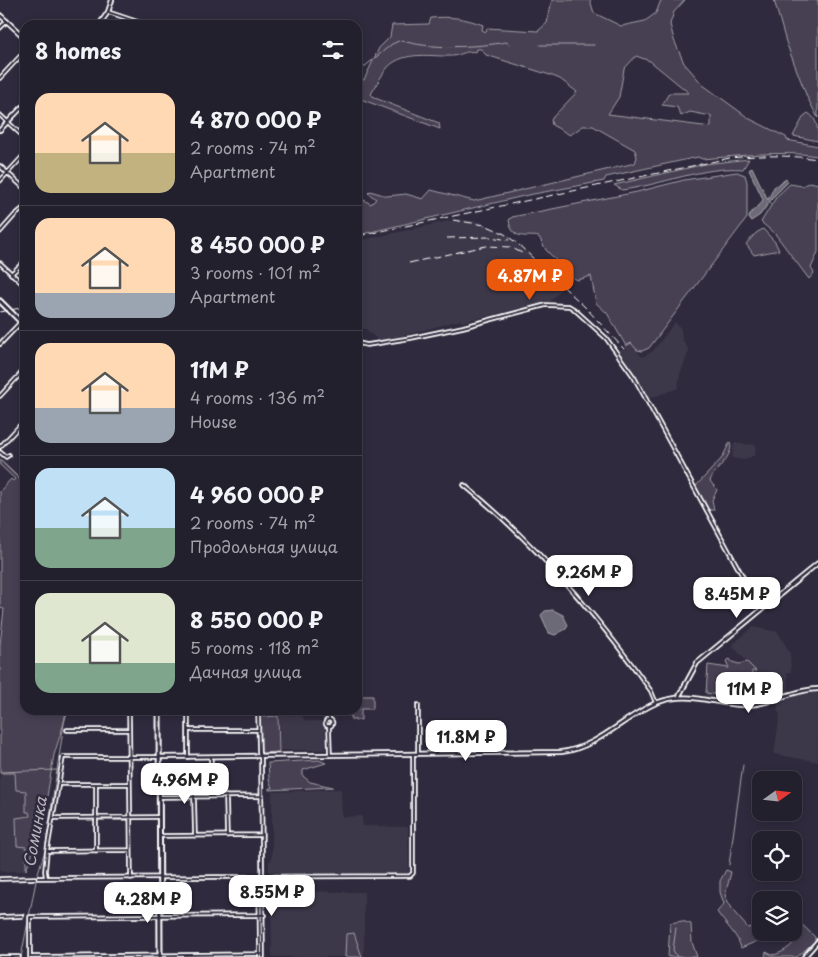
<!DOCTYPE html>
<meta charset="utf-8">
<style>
:root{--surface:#23202e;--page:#2b2836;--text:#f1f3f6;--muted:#a3a3aa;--line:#403e4a;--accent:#ea580c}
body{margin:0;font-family:"Playpen Sans",sans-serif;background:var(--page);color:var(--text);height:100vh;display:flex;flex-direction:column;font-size:19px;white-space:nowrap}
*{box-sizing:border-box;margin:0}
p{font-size:16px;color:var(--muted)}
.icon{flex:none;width:28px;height:28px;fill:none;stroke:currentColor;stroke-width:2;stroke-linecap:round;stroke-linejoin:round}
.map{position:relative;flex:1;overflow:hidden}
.side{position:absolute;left:20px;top:20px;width:342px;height:695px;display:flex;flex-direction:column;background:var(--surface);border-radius:15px;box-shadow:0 2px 8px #0003,0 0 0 1px var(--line)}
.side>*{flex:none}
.needle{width:32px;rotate:75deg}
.fabs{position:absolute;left:752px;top:771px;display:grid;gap:10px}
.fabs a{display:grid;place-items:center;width:50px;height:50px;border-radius:10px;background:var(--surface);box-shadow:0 2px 8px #0003,0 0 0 1px var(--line);font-size:25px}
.price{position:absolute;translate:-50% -42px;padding:0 11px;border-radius:10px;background:#fff;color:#222;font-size:16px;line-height:32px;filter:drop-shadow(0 1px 2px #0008)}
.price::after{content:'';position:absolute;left:50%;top:30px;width:15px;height:11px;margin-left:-8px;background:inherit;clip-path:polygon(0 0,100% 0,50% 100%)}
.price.selected{background:var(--accent);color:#fff}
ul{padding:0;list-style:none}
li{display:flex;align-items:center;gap:15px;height:125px;padding:0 15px}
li+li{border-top:1px solid var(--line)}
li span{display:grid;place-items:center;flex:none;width:140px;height:100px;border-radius:15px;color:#555}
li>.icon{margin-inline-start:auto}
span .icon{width:60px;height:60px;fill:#fffc;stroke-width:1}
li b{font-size:21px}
h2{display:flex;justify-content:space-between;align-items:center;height:60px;padding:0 15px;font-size:21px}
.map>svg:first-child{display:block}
.built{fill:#3c3749}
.green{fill:#464152;stroke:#a2a0a8;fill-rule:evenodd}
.water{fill:#6d6a77;stroke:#a7a6ad}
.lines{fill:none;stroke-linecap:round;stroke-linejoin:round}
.stream{stroke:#a7a6ad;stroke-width:1}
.minor-casing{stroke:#fff;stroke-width:5.5}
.tertiary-casing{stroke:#fff;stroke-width:6}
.secondary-casing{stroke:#fff;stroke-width:7}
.minor{stroke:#2f2a3d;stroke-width:2}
.tertiary{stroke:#2f2a3d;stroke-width:2.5}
.secondary{stroke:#2f2a3d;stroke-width:3}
.rail{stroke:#fff;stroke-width:1;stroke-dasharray:8 4;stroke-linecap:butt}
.labels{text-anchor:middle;stroke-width:5;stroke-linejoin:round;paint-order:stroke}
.water-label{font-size:16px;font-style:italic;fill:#b6b4bb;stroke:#2f2a3d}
</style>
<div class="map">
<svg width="818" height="957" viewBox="0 0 818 957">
<rect width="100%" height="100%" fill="#2f2a3d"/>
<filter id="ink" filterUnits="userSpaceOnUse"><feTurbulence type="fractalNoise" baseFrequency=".02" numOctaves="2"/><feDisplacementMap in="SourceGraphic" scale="10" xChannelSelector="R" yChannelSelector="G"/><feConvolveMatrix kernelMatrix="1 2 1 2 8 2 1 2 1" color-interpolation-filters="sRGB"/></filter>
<g filter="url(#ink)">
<!-- built -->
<path class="built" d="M458 219 481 222 507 234 564 286 550 302 462 322 460 320 399 337 379 341 366 329 361 328 358 320V241Z
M675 322 681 329 682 339 689 351 680 374 678 388 648 399 619 351 631 343 642 357 653 351Z
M734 443 756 445 755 455 744 460 732 458Z
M753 627 778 632 790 653 791 672H787L789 692 747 704 704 698 706 693 730 696 731 693 751 684 752 671H755L732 645Z
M818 691V762L774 754 780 714 777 711 778 701 800 693Z
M279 715H302L305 721H325L326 750H280Z
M0 773H15L17 791H26V812H30V817L26 847 25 871H0Z
M341 789 342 817 362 816 363 826 408 827 409 873 269 874V861L271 860 272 852V792Z
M271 891 364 892V957H272Z"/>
<!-- green -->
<path class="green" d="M552 0H590L594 13 621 26 645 21 656 13 661 0H685L674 12 670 24 674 40 684 63 703 85 750 119 786 137 787 140 818 146V156C780 150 741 156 702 159L698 157 606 177 604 181 528 195 358 235V212L364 200 371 204 376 199 368 193 370 191 387 196 406 194 423 199 431 190 474 201 635 163 637 157 635 150 593 126H583L570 135 552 125 551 120 553 117 577 92 560 79 550 75 486 55 481 49H477L476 52C467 50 461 55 453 56 432 57 405 50 388 67 381 75 377 85 371 94L375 98 439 123 440 129 358 98V78L364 80 379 48 390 37 392 25 429 24 431 18C450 16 465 18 483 25L482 30 486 32 487 28 538 31 547 23ZM636 56 650 61 689 93H669L662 105 677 107 681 116 690 112 711 116V127L608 114 619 97 624 69Z
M774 0H818V118L807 97 786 42Z
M808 113C818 119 818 130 818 141L793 136 804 116Z
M749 159 743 169C703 166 662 185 622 190L614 185 705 164Z
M737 172 745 175 747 182V218L649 348 642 351 637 350 631 343 626 346 607 313 596 303 591 276 578 280 573 278 546 250 539 237C527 234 512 242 509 220L512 217 637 192 684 180Z
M810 182 818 184V252L811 268 814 273 809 279 776 235 761 222 777 196 790 184 802 186Z
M763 229 775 242 779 250 754 255 746 244 756 233Z
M730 442C735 456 715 468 710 481L717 490 712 500 714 510H707L695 487 722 458Z
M0 460 25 484V710H68L54 755 44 814 37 843 26 870V847L17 846 16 818 30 816 29 812H26V791L16 790 15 773H0V645L4 609 0 608V491L11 479 13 481 15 479 0 465Z
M730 659 732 662 739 664 747 662 756 671H752L751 684H748L747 695 731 693 730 696 706 693 708 665 729 668 726 661Z
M358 696H373V709H361V720H351V715H339V710H358Z
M259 710H263V717L278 716 279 752 261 753 259 750Z
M319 760 326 763 303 770V776L310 782 333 787 269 790V788H272L269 779 268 763Z
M726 870 731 872 725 896 734 912 748 928 761 925V932L776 933 741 948C738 935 725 924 717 912L724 904 720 892V881Z
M794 917 815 937V941L797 957H765L766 952 772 955C783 954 799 942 801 929L794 923Z
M682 921 691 924 692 942 697 957H668L670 923Z
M354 933 362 957H345L346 934Z"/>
<!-- water -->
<path class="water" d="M752 167 768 200 774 187 786 179 788 182 774 196 760 215 751 221 749 218C750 209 761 208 763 199L749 170Z
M553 610 563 615 568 625 566 629 555 635 549 633 541 615 545 611Z"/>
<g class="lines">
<!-- stream -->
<path class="stream" d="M540 45H594
M358 72 392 44 401 40C426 50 480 47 506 42L509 44
M0 460 25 484
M27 771 57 770
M0 772 26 771
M729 865 743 765
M37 876H45
M47 876 53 877
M676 928 673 950 677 957
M21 957 37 876 45 850 66 710"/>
<!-- minor casing -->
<g class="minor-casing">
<path id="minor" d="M108 12 147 25
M0 28 7 21
M0 78 25 51
M0 115 25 138
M0 166 25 189
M0 181 25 154
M0 232 15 215 25 207
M0 263 25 286
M11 274 25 261
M358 343 367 345 411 338 463 327 546 305 569 306 574 309 606 338 634 377 761 610
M0 396 25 369
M0 447 25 420
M0 452 6 457 9 455
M464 485C537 544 597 615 651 691L656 703
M418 705V753
M129 710 131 878
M188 710V757
M258 710 259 753 261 758 263 957
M329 710V719
M325.5 723a3.5 3.5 0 1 1 7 0a3.5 3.5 0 1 1-7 0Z
M329 726 330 755
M67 730H129
M188 730H258
M60 784H130
M194 796 195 836
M210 796 211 757
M226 796 227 836
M159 797 262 796
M54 818 159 817
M159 836 262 835
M48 851 130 850
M96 851V784
M259 877 260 957
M38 878 410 876 413 873V755
M46 878 45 871 47 851 63 757H159
M0 879 35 878
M0 917 22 916
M0 957H19
M30 957V917L264 915
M30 957 263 954"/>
</g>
<!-- tertiary casing -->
<g class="tertiary-casing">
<path id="tertiary" d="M0 15 25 38
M99 25 108 12 112 0
M0 130 25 104
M0 344 21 322
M679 696 697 663 818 563
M159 757 561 752C597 748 624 717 656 703 691 689 714 706 747 705 770 705 794 689 818 689
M804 957 818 941"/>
</g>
<!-- secondary casing -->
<g class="secondary-casing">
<path id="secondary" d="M0 301 25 326
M159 710 160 957"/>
</g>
<!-- minor -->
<use href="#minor" class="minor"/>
<!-- tertiary -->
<use href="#tertiary" class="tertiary"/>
<!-- secondary -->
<use href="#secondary" class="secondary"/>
<!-- rail -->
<path class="rail" d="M453 220 485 225 503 233 518 244 585 307 624 349
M358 236 730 158C759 155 788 155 818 159
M447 238 490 237 509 240
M409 263 486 246 510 247 524 254
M0 312 25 307"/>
</g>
</g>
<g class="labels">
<!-- water labels -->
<g class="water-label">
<text transform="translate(35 832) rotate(-80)" y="6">Соминка</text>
</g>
</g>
</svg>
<div class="fabs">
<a><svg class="needle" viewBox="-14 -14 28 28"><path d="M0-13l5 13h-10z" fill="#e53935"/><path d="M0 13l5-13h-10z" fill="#a3a3aa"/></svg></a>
<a><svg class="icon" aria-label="locate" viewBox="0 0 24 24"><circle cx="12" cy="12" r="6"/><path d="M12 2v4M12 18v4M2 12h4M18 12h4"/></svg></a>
<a><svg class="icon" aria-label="layers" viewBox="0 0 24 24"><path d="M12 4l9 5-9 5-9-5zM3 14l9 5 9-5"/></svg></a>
</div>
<b class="price selected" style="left:530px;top:301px">4.87M ₽</b>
<b class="price" style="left:589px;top:597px">9.26M ₽</b>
<b class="price" style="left:737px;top:619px">8.45M ₽</b>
<b class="price" style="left:749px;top:714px">11M ₽</b>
<b class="price" style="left:466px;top:762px">11.8M ₽</b>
<b class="price" style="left:185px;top:805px">4.96M ₽</b>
<b class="price" style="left:272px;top:917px">8.55M ₽</b>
<b class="price" style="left:148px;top:924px">4.28M ₽</b>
<section class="side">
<h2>8 homes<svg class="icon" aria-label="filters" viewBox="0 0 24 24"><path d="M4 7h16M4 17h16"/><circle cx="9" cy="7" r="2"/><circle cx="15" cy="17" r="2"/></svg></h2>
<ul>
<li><span style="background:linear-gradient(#ffd9b3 60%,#c2b280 0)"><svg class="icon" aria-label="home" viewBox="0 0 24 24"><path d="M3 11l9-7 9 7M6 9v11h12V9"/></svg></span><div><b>4 870 000 ₽</b><p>2 rooms · 74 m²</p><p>Apartment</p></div></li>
<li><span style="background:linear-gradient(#ffd9b3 75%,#9aa5b1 0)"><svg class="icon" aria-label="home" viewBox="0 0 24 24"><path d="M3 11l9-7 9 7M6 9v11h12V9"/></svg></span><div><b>8 450 000 ₽</b><p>3 rooms · 101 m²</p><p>Apartment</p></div></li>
<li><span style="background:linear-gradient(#ffd9b3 65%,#9aa5b1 0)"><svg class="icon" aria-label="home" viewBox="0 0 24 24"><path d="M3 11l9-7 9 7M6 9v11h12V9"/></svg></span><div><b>11M ₽</b><p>4 rooms · 136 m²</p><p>House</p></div></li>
<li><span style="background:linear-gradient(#bfe0f5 60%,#7fa58c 0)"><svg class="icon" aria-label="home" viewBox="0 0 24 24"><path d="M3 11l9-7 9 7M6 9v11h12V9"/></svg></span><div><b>4 960 000 ₽</b><p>2 rooms · 74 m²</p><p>Продольная улица</p></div></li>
<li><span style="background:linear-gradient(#dfe7d0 70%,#7fa58c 0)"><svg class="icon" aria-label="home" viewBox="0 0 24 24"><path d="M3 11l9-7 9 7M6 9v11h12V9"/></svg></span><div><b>8 550 000 ₽</b><p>5 rooms · 118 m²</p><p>Дачная улица</p></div></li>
</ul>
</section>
</div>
